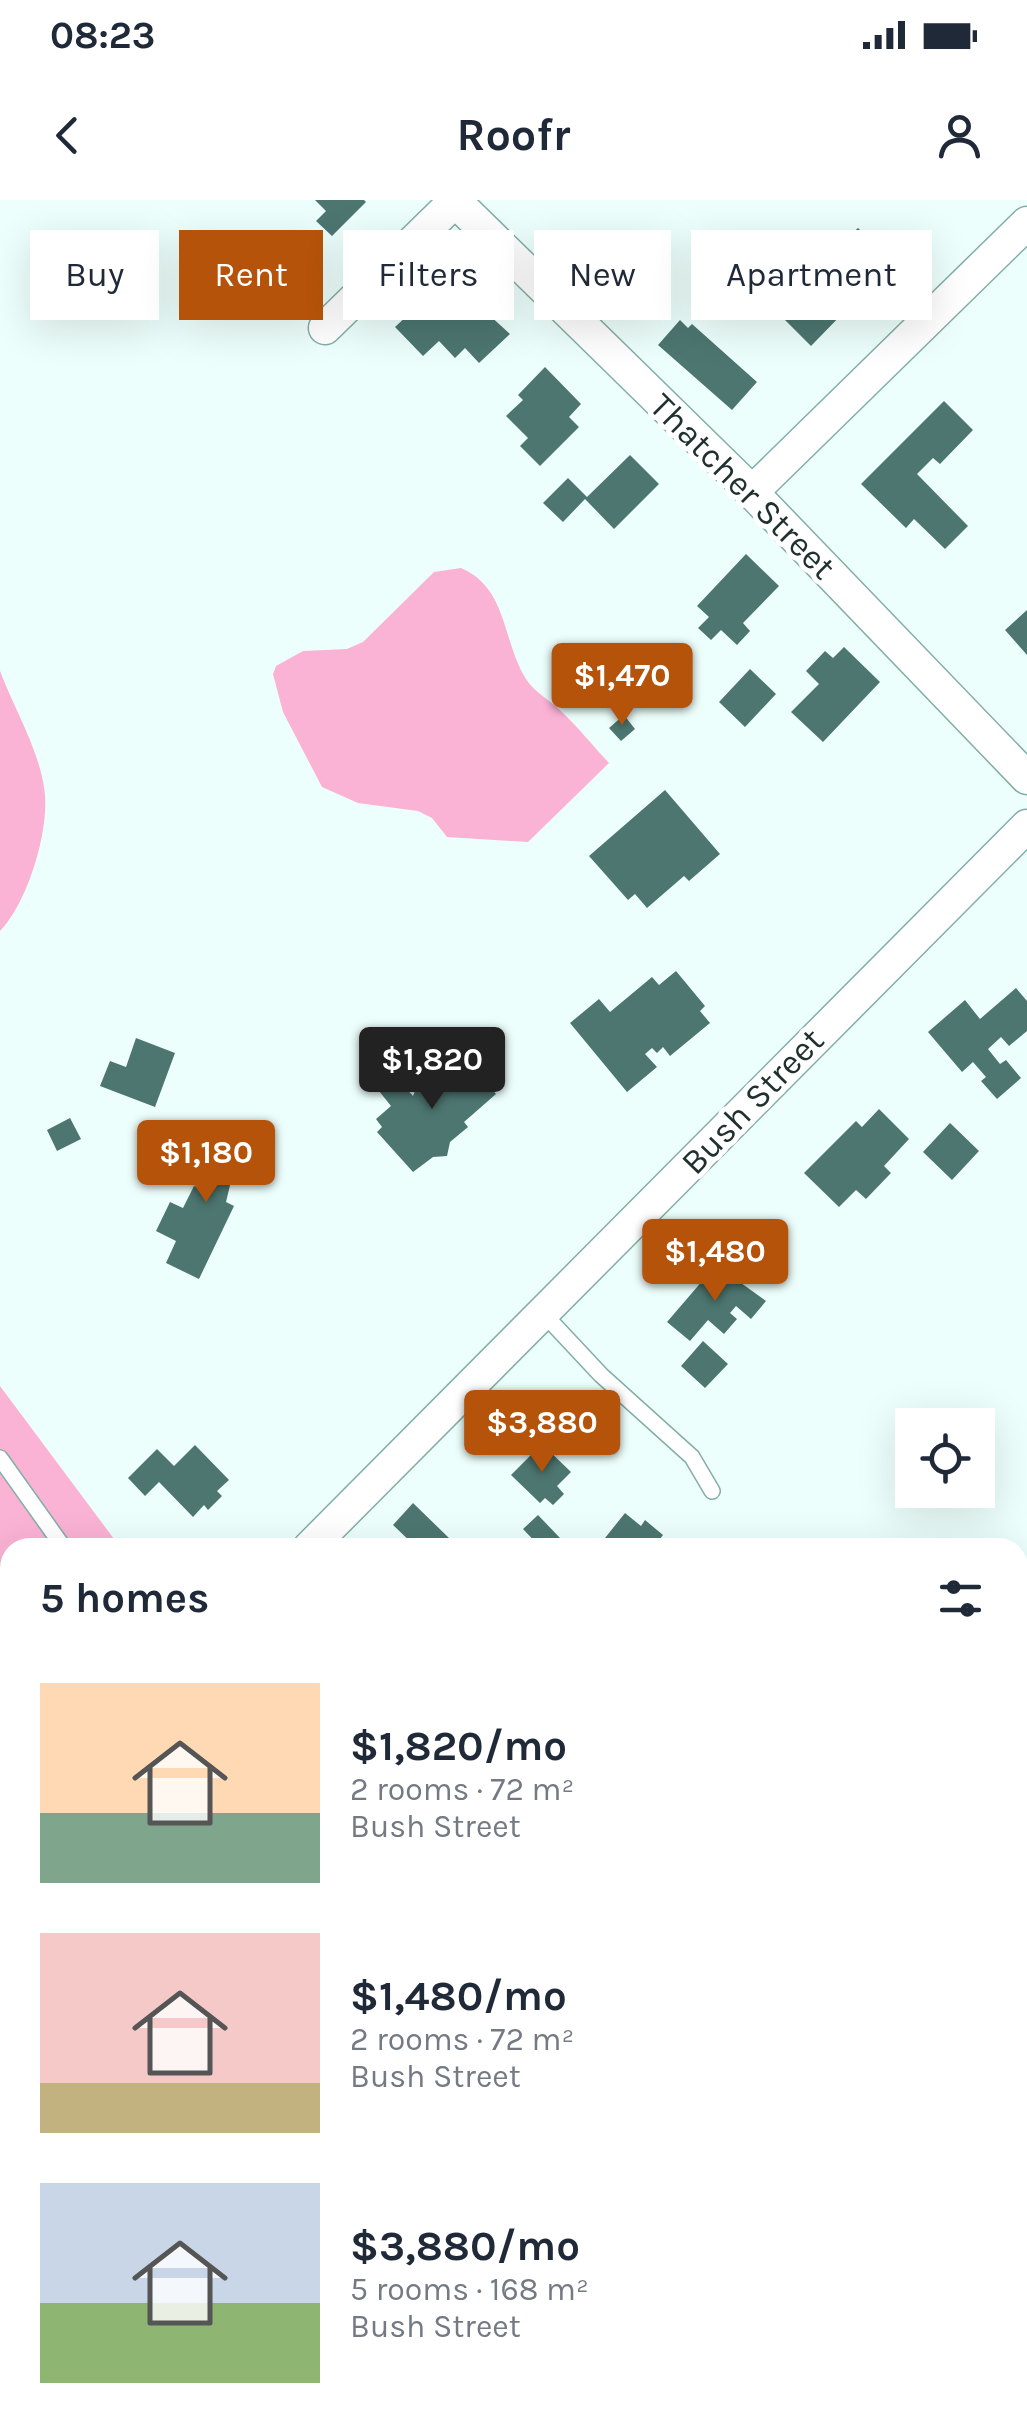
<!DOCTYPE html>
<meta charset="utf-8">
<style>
:root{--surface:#fff;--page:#f2f2f3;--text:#1f2937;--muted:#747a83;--accent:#b45309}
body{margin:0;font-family:Karla,sans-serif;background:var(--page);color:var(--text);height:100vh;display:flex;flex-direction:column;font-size:38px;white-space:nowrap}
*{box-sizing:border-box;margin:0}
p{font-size:32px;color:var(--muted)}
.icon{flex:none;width:55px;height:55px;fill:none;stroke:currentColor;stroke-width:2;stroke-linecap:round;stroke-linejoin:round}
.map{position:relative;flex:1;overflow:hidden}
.panel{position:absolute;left:0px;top:1338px;width:1028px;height:892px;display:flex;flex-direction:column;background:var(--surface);border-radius:30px 30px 0 0;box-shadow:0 10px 40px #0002}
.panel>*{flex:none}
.banner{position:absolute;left:30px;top:30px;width:968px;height:90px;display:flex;gap:20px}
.buttons{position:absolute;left:895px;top:1208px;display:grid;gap:20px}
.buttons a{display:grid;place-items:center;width:100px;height:100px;border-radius:0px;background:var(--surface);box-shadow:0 10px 40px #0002;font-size:50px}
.price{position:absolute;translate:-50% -85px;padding:0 22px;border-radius:10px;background:var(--accent);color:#fff;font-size:32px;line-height:65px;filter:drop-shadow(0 2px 5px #0008)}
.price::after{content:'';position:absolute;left:50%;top:60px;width:30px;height:22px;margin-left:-15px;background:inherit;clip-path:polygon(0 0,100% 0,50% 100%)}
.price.active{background:#222;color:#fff}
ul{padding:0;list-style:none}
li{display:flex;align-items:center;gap:30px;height:250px;padding:0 40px}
li span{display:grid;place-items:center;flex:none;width:280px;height:200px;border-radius:0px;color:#555}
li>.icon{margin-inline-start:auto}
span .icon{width:120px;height:120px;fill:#fffc;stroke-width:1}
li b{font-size:42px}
h2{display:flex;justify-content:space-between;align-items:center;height:120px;padding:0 40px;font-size:42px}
.pill{padding:0 35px;border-radius:0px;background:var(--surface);box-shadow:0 10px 40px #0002;font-size:35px;line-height:90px}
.pill.active{background:var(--accent);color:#fff}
.status{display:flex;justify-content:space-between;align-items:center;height:70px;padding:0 50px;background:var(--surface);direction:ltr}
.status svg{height:28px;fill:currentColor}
header{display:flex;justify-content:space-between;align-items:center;height:130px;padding:0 40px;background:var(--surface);font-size:45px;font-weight:700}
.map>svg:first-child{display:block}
.green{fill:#fab2d5}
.building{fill:#4d7670}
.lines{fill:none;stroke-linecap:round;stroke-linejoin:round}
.service-casing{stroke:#83aea7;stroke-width:18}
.minor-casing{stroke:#83aea7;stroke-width:35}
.service{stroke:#fff;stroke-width:15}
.minor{stroke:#fff;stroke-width:32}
.labels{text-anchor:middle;stroke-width:10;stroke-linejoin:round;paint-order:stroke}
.street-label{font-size:35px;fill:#1f302d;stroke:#fff}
</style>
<div class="status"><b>08:23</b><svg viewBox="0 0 49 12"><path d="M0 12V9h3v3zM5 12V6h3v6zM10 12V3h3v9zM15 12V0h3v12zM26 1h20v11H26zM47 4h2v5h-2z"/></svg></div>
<header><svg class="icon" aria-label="back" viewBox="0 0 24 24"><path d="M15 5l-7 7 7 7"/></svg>Roofr<svg class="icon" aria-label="person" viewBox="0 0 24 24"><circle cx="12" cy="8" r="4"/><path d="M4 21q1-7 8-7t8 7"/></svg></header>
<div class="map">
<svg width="1027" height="2228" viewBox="0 0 1027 2228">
<rect width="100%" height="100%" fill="#edfffc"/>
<!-- green -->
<path class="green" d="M461 368C508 388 502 441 526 479 534 492 550 500 561 511 578 527 593 546 609 563L528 642 447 637 432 618 418 611 358 603 322 587 283 512 273 474 276 466 303 451 347 449 363 442 434 372Z
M0 471C14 508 38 548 44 587 51 627 28 702 0 731Z
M0 1186 120 1347 10 1348V1598L0 1608Z"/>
<!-- building -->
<path class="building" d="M315 0H364L366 2 332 36 316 21 326 11Z
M858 28 887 56 836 99 846 110 811 146 781 116 791 106 773 88 792 70 801 78Z
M454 83 510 134 479 163 465 148 455 158 439 141 423 156 395 127 426 98 432 104Z
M680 120 688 128 692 124 757 182 732 210 658 145Z
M545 167 581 204 569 217 579 227 540 266 520 246 528 238 506 216 523 200 518 195Z
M944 201 973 230 940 264 933 258 917 274 968 326 945 349 914 319 906 328 861 284Z
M630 255 659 284 614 329 585 299 563 322 543 303 568 278 587 297Z
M746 354 779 386 743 423 750 431 737 445 721 430 711 440 698 428 709 417 697 406Z
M1027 410V455L1005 430Z
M844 447 880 482 823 542 791 512 819 484 806 471 825 451 833 458Z
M750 469 776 494 745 527 719 502Z
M652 470 667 484 652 500 636 485Z
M624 515 635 529 621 541 609 528Z
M665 590 720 654 689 681 684 676 647 708 635 694 628 700 589 656Z
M676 771 705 806 700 811 710 823 670 856 663 847 657 853 652 848 645 854 657 867 627 892 570 823 599 799 610 812 652 777 659 785Z
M1016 788 1027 801V831L1009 846 1001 837 988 849 1000 864 1006 860 1021 878 997 899 981 881 986 877 973 862 962 872 928 832 965 800 980 819Z
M136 838 175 853 155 907 100 886 110 861 126 867Z
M462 854 496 894 464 922 468 927 450 942 447 956 433 957 413 972 377 932 382 927 376 919 391 906 379 891 396 877 413 896 418 884 430 881Z
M879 909 909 939 884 966 891 973 866 999 856 990 839 1007 804 973 856 921 862 927Z
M70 918 81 939 57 951 47 930Z
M950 923 979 951 952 980 923 952Z
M214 928 251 936 241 979 232 977 226 1002 234 1006 199 1079 166 1063 176 1041 156 1031 170 1002 183 1008 194 986 201 990Z
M716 1065 766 1101 751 1119 736 1106 730 1113 737 1119 724 1134 708 1120 690 1141 667 1122Z
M703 1141 728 1164 705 1188 681 1166Z
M542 1244 571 1272 557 1286 564 1294 553 1305 545 1298 540 1303 511 1275Z
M195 1245 229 1280 217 1291 222 1296 208 1310 204 1305 193 1317 159 1282 145 1296 128 1278 157 1249 174 1266Z
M413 1303 449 1338 440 1348H417L393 1325Z
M625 1313 641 1326 645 1320 663 1335 653 1348H597Z
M538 1315 560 1338 549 1348H541L523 1329Z
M0 1844 10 1855V1892L0 1881Z
M47 2220H138L143 2226 54 2228Z"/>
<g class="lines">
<!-- service casing -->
<g class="service-casing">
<path id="service" d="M542 1112 601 1175 692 1257 712 1291
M0 1258 64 1348
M0 1391 10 1405
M0 1570 10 1565
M1018 1652 1027 1678
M1018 1855 1027 1844"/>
</g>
<!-- minor casing -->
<g class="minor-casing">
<path id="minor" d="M454 0 743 283 1027 578
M325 128 456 0
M752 292 1027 23
M309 1348 1027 626
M0 1653 10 1643
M1018 2131 1027 2139
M658 2228 664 2220"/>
</g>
<!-- service -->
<use href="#service" class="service"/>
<!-- minor -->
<use href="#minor" class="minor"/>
</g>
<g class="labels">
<!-- street labels -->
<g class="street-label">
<text transform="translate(743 286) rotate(45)" y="12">Thatcher Street</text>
<text transform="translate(752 901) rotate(-46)" y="12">Bush Street</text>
</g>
</g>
</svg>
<div class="buttons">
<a><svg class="icon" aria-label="locate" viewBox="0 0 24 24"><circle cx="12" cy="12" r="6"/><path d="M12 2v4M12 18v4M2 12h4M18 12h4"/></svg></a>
</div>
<b class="price" style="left:622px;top:528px">$1,470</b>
<b class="price active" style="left:432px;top:912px">$1,820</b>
<b class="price" style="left:206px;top:1005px">$1,180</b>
<b class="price" style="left:715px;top:1104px">$1,480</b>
<b class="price" style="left:542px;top:1275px">$3,880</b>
<div class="banner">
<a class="pill">Buy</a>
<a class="pill active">Rent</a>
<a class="pill">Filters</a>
<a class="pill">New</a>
<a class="pill">Apartment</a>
</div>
<section class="panel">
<h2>5 homes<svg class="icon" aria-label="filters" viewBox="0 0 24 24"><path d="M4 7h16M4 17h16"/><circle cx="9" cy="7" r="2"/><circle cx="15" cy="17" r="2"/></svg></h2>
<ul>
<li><span style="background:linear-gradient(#ffd9b3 65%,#7fa58c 0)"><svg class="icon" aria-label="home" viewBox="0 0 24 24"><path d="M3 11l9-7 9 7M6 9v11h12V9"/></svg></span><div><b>$1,820/mo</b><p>2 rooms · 72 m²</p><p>Bush Street</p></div></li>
<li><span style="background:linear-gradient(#f6c9c9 75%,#c2b280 0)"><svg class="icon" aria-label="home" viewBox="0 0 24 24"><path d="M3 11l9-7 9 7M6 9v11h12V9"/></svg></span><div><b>$1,480/mo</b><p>2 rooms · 72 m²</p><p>Bush Street</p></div></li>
<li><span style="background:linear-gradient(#c9d6e8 60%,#8fb573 0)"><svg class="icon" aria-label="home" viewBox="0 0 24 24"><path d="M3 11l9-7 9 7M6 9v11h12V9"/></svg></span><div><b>$3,880/mo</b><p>5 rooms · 168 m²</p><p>Bush Street</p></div></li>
</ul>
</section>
</div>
